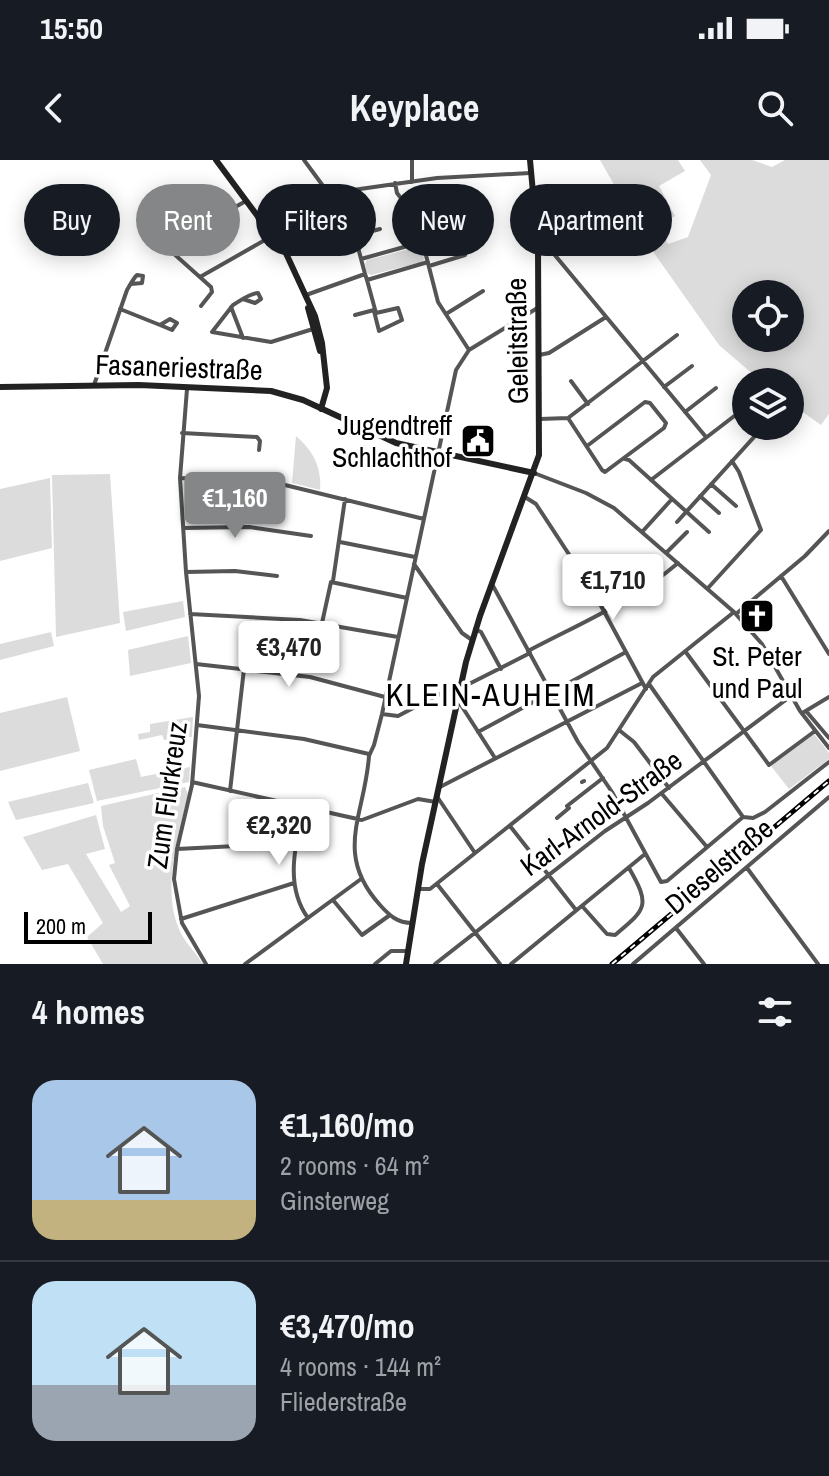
<!DOCTYPE html>
<meta charset="utf-8">
<style>
:root{--surface:#171b24;--page:#20242c;--text:#f1f3f6;--muted:#9ea1a6;--line:#363941;--accent:#858687}
body{margin:0;font-family:"Archivo Narrow",sans-serif;background:var(--page);color:var(--text);height:100vh;display:flex;flex-direction:column;font-size:30px;white-space:nowrap}
*{box-sizing:border-box;margin:0}
p{font-size:26px;color:var(--muted)}
.icon{flex:none;width:44px;height:44px;fill:none;stroke:currentColor;stroke-width:2;stroke-linecap:round;stroke-linejoin:round}
.map{position:relative;height:804px;overflow:hidden}
.details{display:flex;flex-direction:column;background:var(--surface);flex:1}
.details>*{flex:none}
.hud{position:absolute;left:24px;top:24px;width:782px;height:72px;display:flex;gap:16px}
.tools{position:absolute;left:732px;top:120px;display:grid;gap:16px}
.tools a{display:grid;place-items:center;width:72px;height:72px;border-radius:50%;background:var(--surface);box-shadow:0 4px 20px #0003;font-size:40px}
.scale{position:absolute;left:24px;bottom:20px;width:128px;box-sizing:border-box;padding-left:8px;border:4px solid #000;border-top:0;font-size:22px;line-height:28px;white-space:nowrap;color:#000;-webkit-text-stroke:6px #fff;paint-order:stroke}
.price{position:absolute;translate:-50% -68px;padding:0 18px;border-radius:8px;background:#fff;color:#222;font-size:26px;line-height:52px;filter:drop-shadow(0 2px 4px #0008)}
.price::after{content:'';position:absolute;left:50%;top:48px;width:24px;height:18px;margin-left:-12px;background:inherit;clip-path:polygon(0 0,100% 0,50% 100%)}
.price.selected{background:var(--accent);color:#fff}
ul{padding:0;list-style:none}
li{display:flex;align-items:center;gap:24px;height:200px;padding:0 32px}
li+li{border-top:2px solid var(--line)}
li span{display:grid;place-items:center;flex:none;width:224px;height:160px;border-radius:24px;color:#555}
li>.icon{margin-inline-start:auto}
span .icon{width:96px;height:96px;fill:#fffc;stroke-width:1}
li b{font-size:34px}
h2{display:flex;justify-content:space-between;align-items:center;height:96px;padding:0 32px;font-size:34px}
.tag{padding:0 28px;border-radius:36px;background:var(--surface);box-shadow:0 4px 20px #0003;font-size:28px;line-height:72px}
.tag.selected{background:var(--accent);color:#fff}
.status{display:flex;justify-content:space-between;align-items:center;height:56px;padding:0 40px;background:var(--surface);direction:ltr}
.status svg{height:22px;fill:currentColor}
header{display:flex;justify-content:space-between;align-items:center;height:104px;padding:0 32px;background:var(--surface);font-size:36px;font-weight:700}
.map>svg:first-child{display:block}
.green{fill:#dcdcdc;fill-rule:evenodd}
.lines{fill:none;stroke-linecap:round;stroke-linejoin:round}
.street{stroke:#555;stroke-width:4}
.secondary{stroke:#222;stroke-width:6}
.rail-casing{stroke:#000;stroke-width:5}
.rail{stroke:#fff;stroke-width:2;stroke-dasharray:6;stroke-linecap:butt}
.labels{text-anchor:middle;stroke-width:7;stroke-linejoin:round;paint-order:stroke}
.street-label{font-size:28px;fill:#000;stroke:#fff}
.poi-label{font-size:28px;fill:#000;stroke:#fff;text-anchor:end}
.quarter-label{font-size:32px;letter-spacing:2px;fill:#000;stroke:#fff}
</style>
<div class="status"><b>15:50</b><svg viewBox="0 0 49 12"><path d="M0 12V9h3v3zM5 12V6h3v6zM10 12V3h3v9zM15 12V0h3v12zM26 1h20v11H26zM47 4h2v5h-2z"/></svg></div>
<header><svg class="icon" aria-label="back" viewBox="0 0 24 24"><path d="M15 5l-7 7 7 7"/></svg>Keyplace<svg class="icon" aria-label="search" viewBox="0 0 24 24"><circle cx="10" cy="10" r="6"/><path d="M15 15l6 6"/></svg></header>
<div class="map">
<svg width="829" height="804" viewBox="0 0 829 804">
<rect width="100%" height="100%" fill="#fff"/>
<!-- green -->
<path class="green" d="M600 0H678L685 11 659 26 675 56 658 67 668 84 688 77 711 15 700 0H752L772 7 785 0H829V254L821 265 790 243V222H762L719 185 649 86ZM746 134H790V178H746Z
M417 87 422 90 424 99 422 102 371 115 367 113 365 104 367 100Z
M296 276C313 290 322 308 320 330L292 323Z
M110 314 120 463 56 477 52 315Z
M50 318 52 388 0 401V329Z
M183 441 185 457 126 471 123 452Z
M51 472 54 486 0 500V484Z
M188 476 191 503 130 516 128 490Z
M67 537 80 591 0 611V553Z
M193 557 192 577 164 580 162 575 139 580 138 574 150 572V564Z
M814 574 829 593V599L789 629 771 606Z
M136 599 141 617 190 607 189 622 97 641 89 610Z
M88 623 94 643 16 660 8 642Z
M185 627 188 634C178 676 158 740 185 780 189 786 198 796 203 804H103L87 777 103 763 68 704 42 710 23 677 96 655 105 689 86 694 121 752 130 746 109 705 115 703 103 666 101 646Z"/>
<g class="lines">
<!-- street -->
<path class="street" d="M304 0 329 34
M412 22V0
M395 23 397 33 410 50 420 72 438 142 469 190
M186 45 201 66
M270 74 332 33 437 18 530 13
M154 76 211 127 212 132 201 146
M355 76 365 114
M539 76 706 277
M322 84 380 69
M165 86 246 41
M361 99 422 82
M429 106 465 95 466 91 458 50 455 42 449 44 451 50H458
M200 117 272 76
M367 120 376 153 398 148 402 160 379 171 374 151
M306 135 365 114 367 120 428 102
M243 139 255 143 261 139 258 133C250 133 240 141 233 145L212 172 271 182 313 169
M231 147 243 178
M120 149 160 165 170 159 177 163 172 170 160 165
M446 154 483 131
M355 155 374 150
M539 195 549 193 606 157
M571 221 588 244
M94 225 127 130C130 125 133 119 137 115L143 116 142 123 131 124
M664 227 692 206
M187 229 180 318 186 412 199 536 192 625 177 689 174 719 182 763 206 804
M685 252 716 228
M568 258 602 310 605 312 664 268 666 263 650 243 645 242 587 286
M540 259 568 258 677 175
M182 273 257 277 260 281 259 290
M625 299 629 300 709 372
M534 313 586 333 614 348 734 452 762 484 800 551 829 588
M180 318 231 319 285 325 424 359
M651 320 746 247
M711 324 736 346
M700 336 719 353
M525 337 536 344 593 431 646 529
M677 362 764 266
M183 368 249 367 311 376
M642 372 672 339
M340 382 415 397
M666 393 687 372
M414 404 462 473 472 480
M186 412 235 411 277 416
M781 416 829 494
M333 421 345 339
M492 424 578 582 612 632 661 722 667 721 743 657 753 658 765 652 829 602
M708 428 761 370 739 312 732 301
M190 454 300 460 398 477
M736 454 805 396 829 371
M322 463 331 422 407 438
M475 469 481 472 501 509
M528 491C579 464 634 441 678 403
M685 491 769 605 815 571
M196 504 310 517 385 537
M649 524 743 657
M461 528 530 493
M459 542 495 598
M806 551 829 578
M804 552 829 537
M382 554 398 556 461 523
M197 565 304 579 369 594
M619 570 634 582 669 628
M478 572 626 492
M192 622 362 660 418 639 436 642
M582 622 584 621
M438 628 642 523
M230 631 244 509
M662 634 707 687
M438 638 475 693
M303 647C296 684 284 725 308 758
M557 658 569 648 567 646 603 618
M510 666 576 750
M177 689 275 684 296 685
M747 708 818 804
M437 724 500 804
M417 729H430L607 588 653 517 734 452
M333 740 362 775 390 755
M582 746 607 774 615 775C646 749 651 746 629 708
M181 759 294 723
M412 763C397 763 389 755 380 745 333 693 365 655 369 596L374 585 382 554 456 210 469 190 539 147
M676 768 704 804
M245 804 361 719
M375 804 391 791H408
M435 804 605 671 648 643 791 536
M511 804 645 694
M633 804 829 637"/>
<!-- secondary -->
<path class="secondary" d="M216 0 259 58
M258 57 265 70 284 89 315 156 322 183 327 228 321 249
M308 148 320 191
M0 227 139 225 271 231 303 240 396 283 534 313
M406 804 422 704 466 502 480 456 539 295 538 87 530 0"/>
<!-- rail casing -->
<g class="rail-casing">
<path id="rail" d="M612 804 829 621"/>
</g>
<!-- rail -->
<use href="#rail" class="rail"/>
</g>
<!-- icons -->
<defs>
<g id="civic-square" transform="scale(1.8)"><rect x="-9" y="-9" width="18" height="18" rx="4" fill="#000" stroke="#fff"/><path d="M-.6-6.5H3V-4.5H.6V-3L4-1V1h2V6H-6V1h2V-1L-.6-3ZM-1.2 2.5V6h2.4V2.5Z" fill="#fff"/></g>
<g id="church-square" transform="scale(1.8)"><rect x="-9" y="-9" width="18" height="18" rx="4" fill="#000" stroke="#fff"/><path d="M-1.2-6h2.4v3.5h3.3v2.4h-3.3V6h-2.4V-.1h-3.3v-2.4h3.3Z" fill="#fff"/></g>
</defs>
<g fill-rule="evenodd">
<use href="#civic-square" x="478" y="281"/>
<use href="#church-square" x="757" y="456"/>
</g>
<g class="labels">
<!-- street labels -->
<g class="street-label">
<text transform="translate(517 181) rotate(-91)" y="10">Geleitstraße</text>
<text transform="translate(179 207) rotate(2)" y="10">Fasaneriestraße</text>
<text transform="translate(167 635) rotate(-82)" y="10">Zum Flurkreuz</text>
<text transform="translate(601 653) rotate(-36)" y="10">Karl-Arnold-Straße</text>
<text transform="translate(719 706) rotate(-40)" y="10">Dieselstraße</text>
</g>
<!-- poi labels -->
<g class="poi-label">
<text x="452" y="275">Jugendtreff<tspan x="452" dy="32">Schlachthof</tspan></text>
<text x="757" y="506" text-anchor="middle">St. Peter<tspan x="757" dy="32">und Paul</tspan></text>
</g>
<!-- quarter labels -->
<g class="quarter-label">
<text x="491" y="546">KLEIN-AUHEIM</text>
</g>
</g>
</svg>
<div class="tools">
<a><svg class="icon" aria-label="locate" viewBox="0 0 24 24"><circle cx="12" cy="12" r="6"/><path d="M12 2v4M12 18v4M2 12h4M18 12h4"/></svg></a>
<a><svg class="icon" aria-label="layers" viewBox="0 0 24 24"><path d="M12 4l9 5-9 5-9-5zM3 14l9 5 9-5"/></svg></a>
</div>
<div class="scale">200 m</div>
<b class="price selected" style="left:235px;top:380px">€1,160</b>
<b class="price" style="left:613px;top:462px">€1,710</b>
<b class="price" style="left:289px;top:529px">€3,470</b>
<b class="price" style="left:279px;top:707px">€2,320</b>
<div class="hud">
<a class="tag">Buy</a>
<a class="tag selected">Rent</a>
<a class="tag">Filters</a>
<a class="tag">New</a>
<a class="tag">Apartment</a>
</div>
</div>
<section class="details">
<h2>4 homes<svg class="icon" aria-label="filters" viewBox="0 0 24 24"><path d="M4 7h16M4 17h16"/><circle cx="9" cy="7" r="2"/><circle cx="15" cy="17" r="2"/></svg></h2>
<ul>
<li><span style="background:linear-gradient(#a9c7e8 75%,#c2b280 0)"><svg class="icon" aria-label="home" viewBox="0 0 24 24"><path d="M3 11l9-7 9 7M6 9v11h12V9"/></svg></span><div><b>€1,160/mo</b><p>2 rooms · 64 m²</p><p>Ginsterweg</p></div></li>
<li><span style="background:linear-gradient(#bfe0f5 65%,#9aa5b1 0)"><svg class="icon" aria-label="home" viewBox="0 0 24 24"><path d="M3 11l9-7 9 7M6 9v11h12V9"/></svg></span><div><b>€3,470/mo</b><p>4 rooms · 144 m²</p><p>Fliederstraße</p></div></li>
</ul>
</section>
